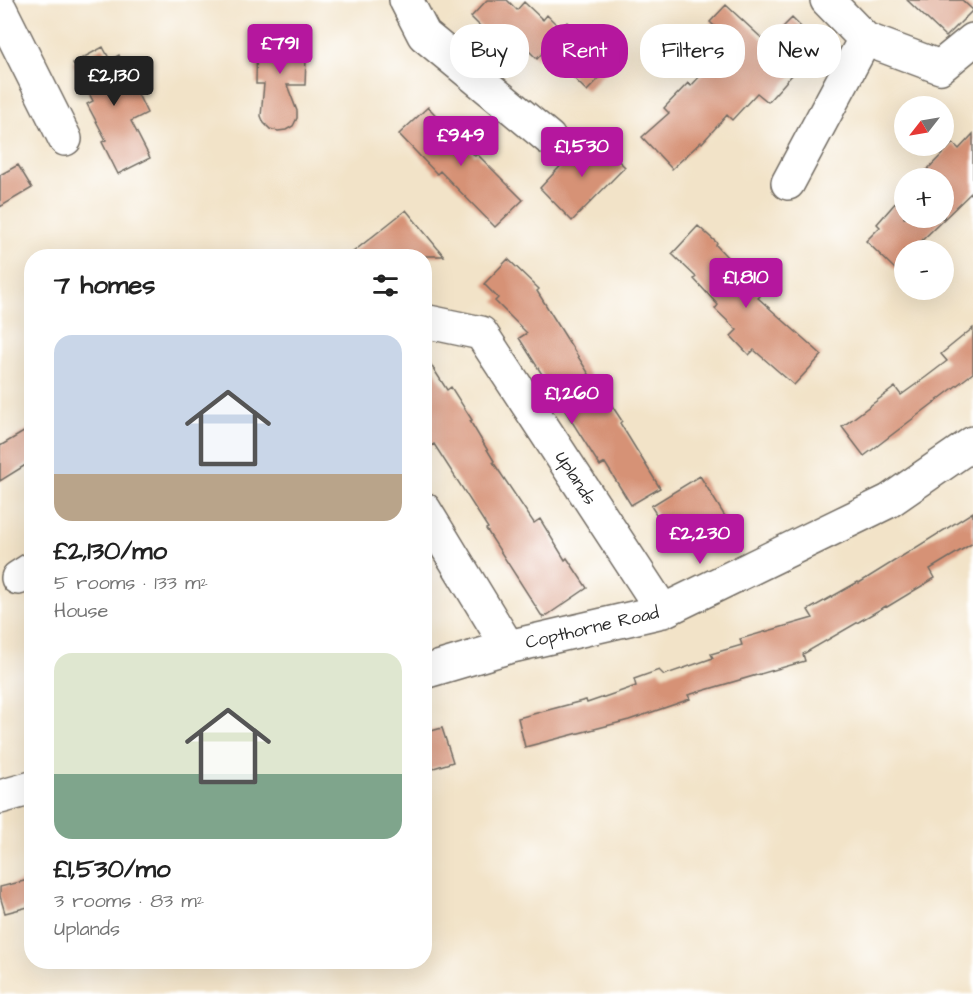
<!DOCTYPE html>
<meta charset="utf-8">
<style>
:root{--surface:#fff;--page:#f6f6f6;--text:#222;--muted:#767676;--accent:#b5179e}
body{margin:0;font-family:"Architects Daughter",sans-serif;background:var(--page);color:var(--text);height:100vh;display:flex;flex-direction:column;font-size:22px;white-space:nowrap}
*{box-sizing:border-box;margin:0}
p{font-size:20px;color:var(--muted)}
.icon{flex:none;width:33px;height:33px;fill:none;stroke:currentColor;stroke-width:2;stroke-linecap:round;stroke-linejoin:round}
.map{position:relative;flex:1;overflow:hidden}
.panel{position:absolute;left:24px;top:249px;width:408px;height:720px;display:flex;flex-direction:column;background:var(--surface);border-radius:24px;box-shadow:0 6px 24px #0002}
.panel>*{flex:none}
.hud{position:absolute;left:450px;top:24px;width:432px;height:54px;display:flex;gap:12px}
.needle{width:39px;rotate:239deg}
.controls{position:absolute;left:894px;top:96px;display:grid;gap:12px}
.controls a{display:grid;place-items:center;width:60px;height:60px;border-radius:50%;background:var(--surface);box-shadow:0 6px 24px #0002;font-size:30px}
.price{position:absolute;translate:-50% -51px;padding:0 14px;border-radius:6px;background:var(--accent);color:#fff;font-size:20px;line-height:39px;filter:drop-shadow(0 2px 3px #0008)}
.price::after{content:'';position:absolute;left:50%;top:36px;width:18px;height:14px;margin-left:-9px;background:inherit;clip-path:polygon(0 0,100% 0,50% 100%)}
.price.current{background:#222;color:#fff}
ul{padding:0;list-style:none}
li{display:grid;align-content:center;gap:12px;height:318px;padding:0 30px}
li span{display:grid;place-items:center;height:186px;border-radius:18px;color:#555}
li>.icon{margin-inline-start:auto}
span .icon{width:108px;height:108px;fill:#fffc;stroke-width:1}
li b{font-size:26px}
h2{display:flex;justify-content:space-between;align-items:center;height:72px;padding:0 30px;font-size:26px}
.chip{padding:0 21px;border-radius:24px;background:var(--surface);box-shadow:0 6px 24px #0002;font-size:21px;line-height:54px}
.chip.current{background:var(--accent);color:#fff}
.map>svg:first-child{display:block}
.building{fill:#d69276}
.lines{fill:none;stroke-linecap:round;stroke-linejoin:round}
.minor-casing{stroke:#716b62;stroke-width:36}
.minor{stroke:#fff;stroke-width:33}
.labels{text-anchor:middle;stroke-width:4.5;stroke-linejoin:round;paint-order:stroke}
.street-label{font-size:18px;fill:#2b2b2b;stroke:#fff}
</style>
<div class="map">
<svg width="973" height="994" viewBox="0 0 973 994">
<rect width="100%" height="100%" fill="#fff"/>
<filter id="ink" filterUnits="userSpaceOnUse"><feTurbulence type="fractalNoise" baseFrequency=".0167" numOctaves="2"/><feDisplacementMap in="SourceGraphic" scale="12" xChannelSelector="R" yChannelSelector="G"/><feConvolveMatrix kernelMatrix="1 2 1 2 8 2 1 2 1" color-interpolation-filters="sRGB"/></filter>
<filter id="wash" filterUnits="userSpaceOnUse"><feTurbulence type="fractalNoise" baseFrequency=".008" numOctaves="4" result="noise"/><feDisplacementMap in="SourceGraphic" scale="24" xChannelSelector="R" yChannelSelector="G"/><feGaussianBlur stdDeviation="1.35" result="paint"/><feColorMatrix in="noise" values="0 0 0 0 0 0 0 0 0 0 0 0 0 0 0 0 0 1.4 0 .05"/><feComposite in="paint" operator="in"/></filter>
<g filter="url(#wash)">
<rect width="100%" height="100%" fill="#f2e3c8"/>
<g id="blocks">
<!-- building -->
<path class="building" d="M487 0H507L517 10 524 2 543 20 547 15 561 29 567 22 612 65 587 91 545 50 537 59 521 43 516 48 497 31 491 37 471 17Z
M907 0H962L973 10 946 37Z
M726 5 767 43 792 18 818 44 809 53 810 55 768 102 757 93 732 120 727 115 702 143 701 142 672 169 642 137 669 113 664 108 688 83 691 86 731 42 710 22Z
M257 31 307 32 305 85H287L297 111V118L293 126 286 130 278 131 270 129 264 123 261 116 264 84H256Z
M103 47 110 60 119 55 147 113 131 121 150 158 118 174 102 142 106 140 87 104 93 101 73 63Z
M428 107 475 156 477 154 523 200 495 227 440 171 437 174 399 134Z
M973 134V191L912 250H904V258L895 269 866 241 880 227 877 224 904 193V218H944V178H919L953 143 959 149Z
M593 136 625 167 572 221 540 188 569 157 571 159Z
M18 165 32 188 0 207V175Z
M406 210 444 256H348Z
M698 226 717 243 716 245 740 271 736 274 760 296 758 298 822 355 794 385 754 350 749 355 731 336 737 330 715 309 718 305 694 279 696 277 672 254Z
M508 259 539 289 537 291 597 387 599 386 622 421 620 423 660 488 631 505 605 463 600 466 519 338 527 333 495 301 498 298 484 284Z
M973 328V373L864 456 842 427 895 387 901 395 926 377 947 361 941 354Z
M424 354 447 390 451 387 472 420 470 421 494 461 493 462 534 523 540 519 565 560 567 558 587 588 543 618 486 529 488 528 434 444 424 450Z
M32 427V461L0 481V446Z
M700 476 726 518 694 537 680 515 663 525 651 506Z
M973 512V543L930 569 935 578 887 607 886 606 803 654 805 661 688 695 690 699 629 720 525 747 518 718 586 700 587 703 636 686 634 679 659 670 664 675 713 658 711 654 742 645 740 639 813 618 808 610 858 582 859 583Z
M442 728 453 762 424 771V733Z
M32 879V906L5 913 0 896V887Z"/>
</g>
</g>
<g filter="url(#ink)">
<use href="#blocks" fill-opacity="0" stroke="#716b62" stroke-width="1.5"/>
<g class="lines">
<!-- minor casing -->
<g class="minor-casing">
<path id="minor" d="M406 0 424 35 549 138
M827 0 865 39 940 67 973 40
M0 9 65 139
M788 183 865 39
M424 321 481 333 663 611
M424 509 508 647
M18 578 32 569
M424 672 508 647 663 611 889 501 973 443
M0 797 32 788"/>
</g>
<!-- minor -->
<use href="#minor" class="minor"/>
</g>
</g>
<g class="labels">
<!-- street labels -->
<g class="street-label">
<text transform="translate(576 478) rotate(57)" y="6">Uplands</text>
<text transform="translate(592 627) rotate(-13)" y="6">Copthorne Road</text>
</g>
</g>
</svg>
<div class="controls">
<a><svg class="needle" viewBox="-14 -14 28 28"><path d="M0-13l5 13h-10z" fill="#e53935"/><path d="M0 13l5-13h-10z" fill="#767676"/></svg></a>
<a>+</a>
<a>−</a>
</div>
<b class="price" style="left:280px;top:75px">£791</b>
<b class="price current" style="left:114px;top:107px">£2,130</b>
<b class="price" style="left:461px;top:167px">£949</b>
<b class="price" style="left:582px;top:178px">£1,530</b>
<b class="price" style="left:746px;top:309px">£1,810</b>
<b class="price" style="left:572px;top:425px">£1,260</b>
<b class="price" style="left:700px;top:565px">£2,230</b>
<div class="hud">
<a class="chip">Buy</a>
<a class="chip current">Rent</a>
<a class="chip">Filters</a>
<a class="chip">New</a>
</div>
<section class="panel">
<h2>7 homes<svg class="icon" aria-label="filters" viewBox="0 0 24 24"><path d="M4 7h16M4 17h16"/><circle cx="9" cy="7" r="2"/><circle cx="15" cy="17" r="2"/></svg></h2>
<ul>
<li><span style="background:linear-gradient(#c9d6e8 75%,#b9a48a 0)"><svg class="icon" aria-label="home" viewBox="0 0 24 24"><path d="M3 11l9-7 9 7M6 9v11h12V9"/></svg></span><div><b>£2,130/mo</b><p>5 rooms · 133 m²</p><p>House</p></div></li>
<li><span style="background:linear-gradient(#dfe7d0 65%,#7fa58c 0)"><svg class="icon" aria-label="home" viewBox="0 0 24 24"><path d="M3 11l9-7 9 7M6 9v11h12V9"/></svg></span><div><b>£1,530/mo</b><p>3 rooms · 83 m²</p><p>Uplands</p></div></li>
</ul>
</section>
</div>
